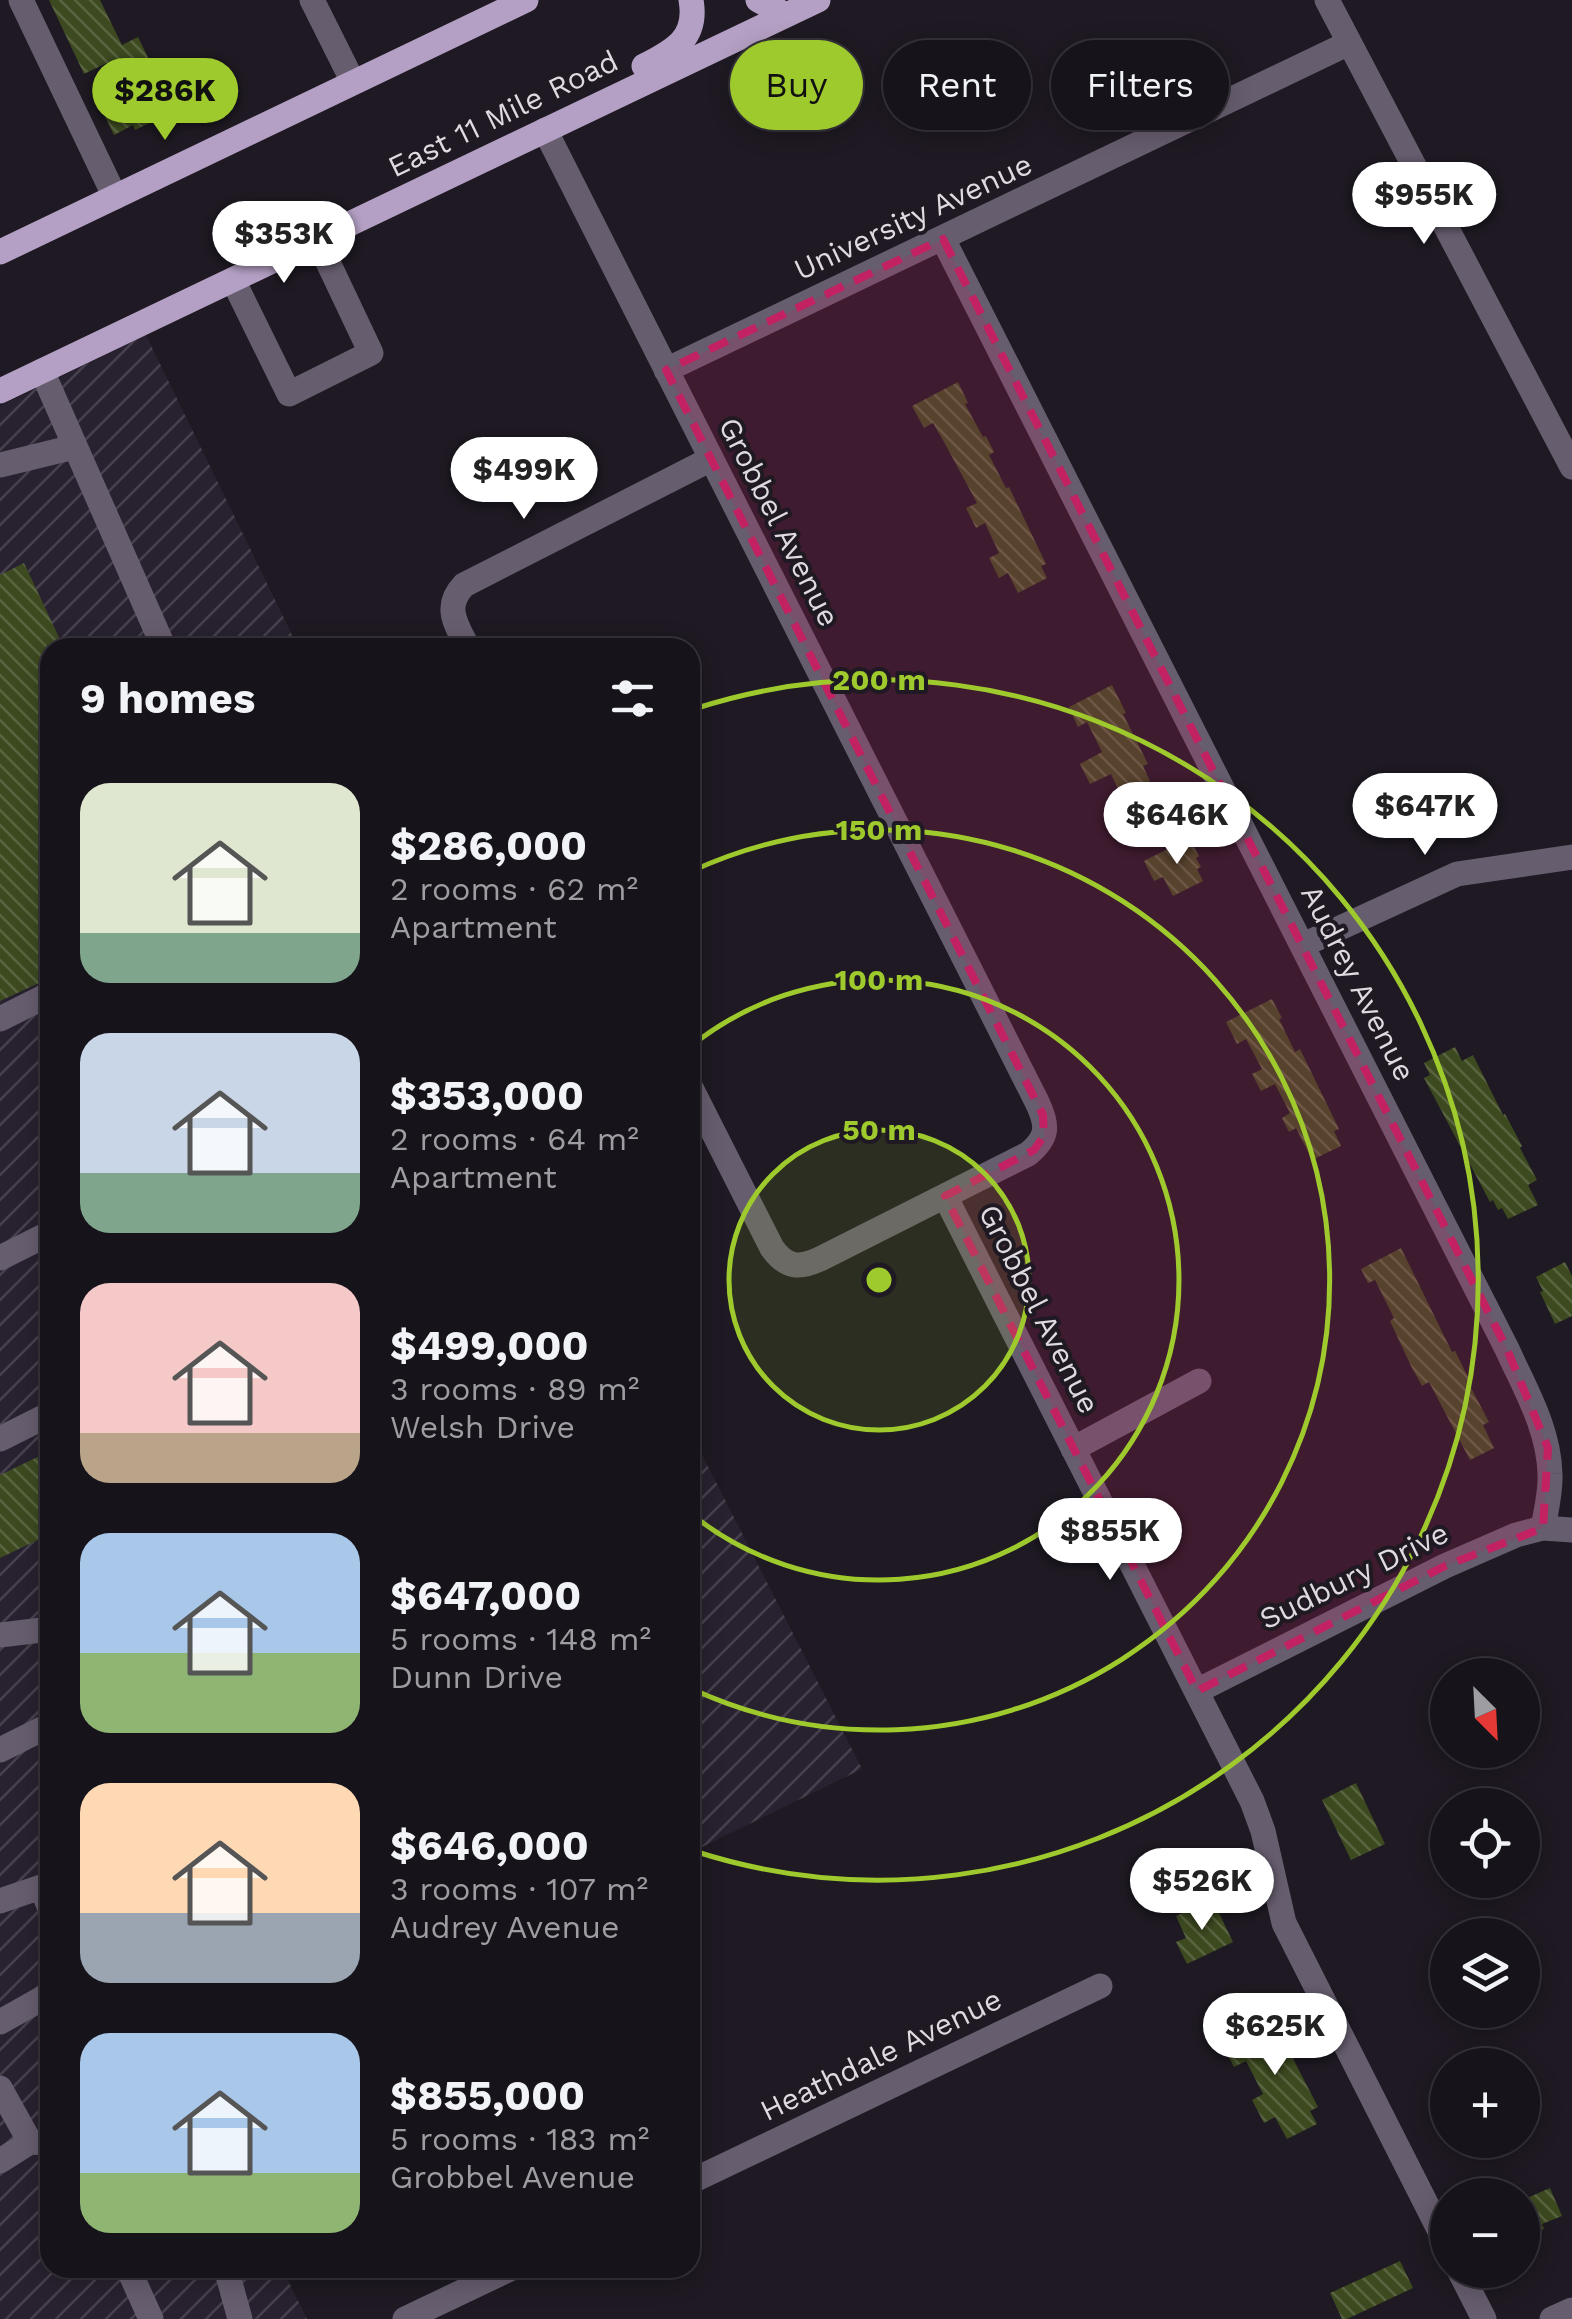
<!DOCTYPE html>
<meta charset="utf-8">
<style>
:root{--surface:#16131a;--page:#232027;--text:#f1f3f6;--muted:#9e9ea2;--line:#353239;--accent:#9fca2d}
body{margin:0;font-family:"Work Sans",sans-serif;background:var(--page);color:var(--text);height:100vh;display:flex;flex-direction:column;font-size:38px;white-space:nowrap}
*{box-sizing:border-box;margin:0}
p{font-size:32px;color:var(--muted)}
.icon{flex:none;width:55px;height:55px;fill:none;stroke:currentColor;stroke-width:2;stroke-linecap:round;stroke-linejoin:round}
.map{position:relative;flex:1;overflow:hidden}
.side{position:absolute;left:40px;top:638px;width:660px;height:1640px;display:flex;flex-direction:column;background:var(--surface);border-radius:30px;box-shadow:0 5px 25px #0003,0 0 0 2px var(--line)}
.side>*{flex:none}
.top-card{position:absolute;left:730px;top:40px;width:690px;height:90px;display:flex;gap:20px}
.needle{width:65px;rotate:156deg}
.fabs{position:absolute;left:1430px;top:1658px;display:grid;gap:20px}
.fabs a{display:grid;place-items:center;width:110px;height:110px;border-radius:50%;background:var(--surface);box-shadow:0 5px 25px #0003,0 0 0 2px var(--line);font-size:50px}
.price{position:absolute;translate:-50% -85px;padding:0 22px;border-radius:35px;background:#fff;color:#222;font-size:32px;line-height:65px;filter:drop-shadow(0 2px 5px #0008)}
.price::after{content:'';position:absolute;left:50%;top:60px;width:30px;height:22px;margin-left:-15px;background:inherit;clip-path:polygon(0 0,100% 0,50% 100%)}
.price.current{background:var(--accent);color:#111}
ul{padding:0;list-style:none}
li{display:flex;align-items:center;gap:30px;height:250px;padding:0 40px}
li span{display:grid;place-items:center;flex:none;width:280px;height:200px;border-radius:30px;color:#555}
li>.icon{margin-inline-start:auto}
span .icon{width:120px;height:120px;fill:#fffc;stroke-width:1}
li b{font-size:42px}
h2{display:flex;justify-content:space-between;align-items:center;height:120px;padding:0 40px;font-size:42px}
.pill{padding:0 35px;border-radius:45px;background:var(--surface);box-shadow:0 5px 25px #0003,0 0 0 2px var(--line);font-size:35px;line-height:90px}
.pill.current{background:var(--accent);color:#111}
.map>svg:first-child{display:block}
.industrial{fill:url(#industrial-furrows)}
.building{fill:url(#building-back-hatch)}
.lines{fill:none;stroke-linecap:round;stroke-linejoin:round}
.minor{stroke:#665d6e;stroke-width:25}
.major{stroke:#b4a0c4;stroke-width:25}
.marked{fill:#c32262;fill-opacity:0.2;stroke:#c32262;stroke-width:8;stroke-dasharray:20 12;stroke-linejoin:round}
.ring{fill:none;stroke:#9fca2d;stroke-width:5}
.labels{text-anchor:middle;stroke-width:8;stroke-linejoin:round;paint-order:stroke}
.street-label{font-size:30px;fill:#dedae0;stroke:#1e1922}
.centre{fill:#9fca2d;stroke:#1e1922;stroke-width:5}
.ring-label{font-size:30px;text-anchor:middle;font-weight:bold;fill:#9fca2d;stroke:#1e1922;stroke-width:8;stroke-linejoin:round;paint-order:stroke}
</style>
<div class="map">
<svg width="1572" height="2319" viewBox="0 0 1572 2319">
<defs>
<pattern id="industrial-furrows" width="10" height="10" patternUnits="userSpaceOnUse" patternTransform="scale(2.5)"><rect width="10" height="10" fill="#28212f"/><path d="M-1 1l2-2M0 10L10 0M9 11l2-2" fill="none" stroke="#47414d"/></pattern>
<pattern id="building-back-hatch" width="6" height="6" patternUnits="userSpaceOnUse" patternTransform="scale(2.5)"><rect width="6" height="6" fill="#3d4a20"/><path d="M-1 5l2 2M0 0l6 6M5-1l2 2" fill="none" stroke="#596440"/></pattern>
</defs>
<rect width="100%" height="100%" fill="#1e1922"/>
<!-- industrial -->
<path class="industrial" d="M146 335 298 647 50 648V2268H282L307 2319H0V406Z
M690 1431 862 1769 690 1853Z"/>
<!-- building -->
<path class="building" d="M49 0H100L122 45 138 37 160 82 144 89 158 119 135 130 133 125 114 135 98 102 122 90 109 62 84 74Z
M958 382 968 403 965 404 983 437 986 436 994 452 989 455 1006 488 1009 487 1046 564 1041 566 1047 578 1018 593 1008 573 999 578 989 558 999 553 985 523 976 528 966 508 977 503 944 442 933 423 924 428 912 406Z
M24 563 64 648H50V978L0 1001V575Z
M1112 685 1126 713 1123 714 1148 764 1143 766 1150 781 1121 795 1111 774 1090 784 1080 764 1102 752 1087 722 1078 727 1069 707Z
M1189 838 1199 856 1196 858 1201 867 1197 869 1203 881 1173 896 1163 877 1154 881 1144 861Z
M1272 999 1282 1018 1279 1019 1295 1052 1300 1049 1339 1129 1334 1131 1341 1146 1312 1160 1296 1128 1289 1132 1282 1118 1290 1113 1275 1084 1261 1091 1252 1074 1262 1069 1246 1039 1237 1044 1226 1022Z
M1455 1047 1462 1061 1473 1055 1503 1115 1505 1114 1522 1146 1520 1148 1537 1180 1528 1185 1538 1205 1508 1219 1502 1208 1498 1210 1493 1200 1490 1202 1424 1078 1430 1075 1424 1063Z
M1401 1248 1452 1352 1455 1351 1471 1383 1469 1384 1489 1422 1483 1425 1494 1448 1470 1460 1429 1382 1422 1386 1411 1366 1390 1321 1394 1318 1375 1280 1368 1283 1361 1269Z
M1565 1262 1572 1276V1316L1555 1324 1540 1292 1543 1291 1536 1277Z
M50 1451V1534L0 1558V1475Z
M1356 1783 1385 1844 1351 1860 1322 1800Z
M1205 1902 1211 1914 1218 1911 1233 1942 1187 1964 1176 1942 1186 1938 1176 1916Z
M1272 2018 1318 2107 1310 2111 1317 2124 1287 2139 1275 2117 1264 2123 1252 2100 1263 2094 1246 2061 1234 2067 1222 2044Z
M1550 2188 1562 2216 1542 2224 1544 2229 1522 2238V2200Z
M1400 2261 1413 2288 1347 2319H1342L1330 2293Z"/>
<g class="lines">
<!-- minor -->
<path class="minor" d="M21 0 115 197
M312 0 353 82
M1327 0 1572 467
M545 130 1037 1102C1048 1125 1049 1137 1028 1154L822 1258C800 1269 786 1268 772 1248L690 1086
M943 239 1507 1349C1525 1389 1549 1429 1550 1474 1551 1491 1546 1511 1543 1528
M233 280 289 394 371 353 317 239
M666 370 1349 43
M42 371 164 648
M0 465 74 447
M468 648C456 624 443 607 464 585L711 459
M1303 945 1457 874 1572 857
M0 1019 50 994
M945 1196 1252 1801 1263 1831 1284 1923 1448 2247
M0 1258 50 1233
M0 1439 50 1414
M1073 1449 1199 1381
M0 1635 50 1629
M1197 1691 1445 1566 1516 1535 1543 1528 1572 1530
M0 1750 42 1729 50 1728
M0 1901 41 1887 50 1908
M0 2022 50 1994
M0 2088 30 2142
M0 2161 30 2142 50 2143
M690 2182 1100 1986
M128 2268 151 2319
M226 2268 240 2319
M1459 2270 1484 2319
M405 2319 512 2268
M1552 2319 1572 2310"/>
<!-- major -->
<path class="major" d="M758 0 786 15
M644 66C674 51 698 38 691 0
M0 252 526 0
M0 391 818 0"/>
</g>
<!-- marked area -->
<path class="marked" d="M943 239 1507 1349 1548 1448 1543 1528 1445 1566 1197 1691 945 1196 1034 1150 1044 1136 1043 1115 666 370Z"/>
<!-- distance rings -->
<circle cx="879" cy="1280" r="150" fill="#9fca2d" fill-opacity=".12"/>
<g class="ring">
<circle cx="879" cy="1280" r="150"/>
<path d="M690 1047A300 300 0 1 1 690 1513"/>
<path d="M692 871A450 450 0 1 1 692 1689"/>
<path d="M694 709A600 600 0 1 1 694 1851"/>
</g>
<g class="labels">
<!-- street labels -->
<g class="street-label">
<text transform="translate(503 114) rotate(-26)" y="10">East 11 Mile Road</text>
<text transform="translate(913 217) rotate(-25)" y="10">University Avenue</text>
<text transform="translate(779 522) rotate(63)" y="10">Grobbel Avenue</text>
<text transform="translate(1358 983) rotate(63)" y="10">Audrey Avenue</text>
<text transform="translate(1039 1309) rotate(63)" y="10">Grobbel Avenue</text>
<text transform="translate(1354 1576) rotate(-26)" y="10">Sudbury Drive</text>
<text transform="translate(881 2055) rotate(-26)" y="10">Heathdale Avenue</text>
</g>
</g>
<circle cx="879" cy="1280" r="15" class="centre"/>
<g class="ring-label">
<text x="879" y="690">200 m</text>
<text x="879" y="840">150 m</text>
<text x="879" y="990">100 m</text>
<text x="879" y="1140">50 m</text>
</g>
</svg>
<div class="fabs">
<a><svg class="needle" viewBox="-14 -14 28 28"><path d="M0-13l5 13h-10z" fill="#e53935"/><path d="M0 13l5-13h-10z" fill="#9e9ea2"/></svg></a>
<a><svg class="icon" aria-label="locate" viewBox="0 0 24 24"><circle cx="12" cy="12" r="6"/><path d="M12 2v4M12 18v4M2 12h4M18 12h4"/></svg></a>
<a><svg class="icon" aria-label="layers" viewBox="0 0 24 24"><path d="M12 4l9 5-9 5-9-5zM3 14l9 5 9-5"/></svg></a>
<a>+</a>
<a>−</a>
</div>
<b class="price current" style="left:165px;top:143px">$286K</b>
<b class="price" style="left:1424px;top:247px">$955K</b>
<b class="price" style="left:284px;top:286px">$353K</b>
<b class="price" style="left:524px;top:522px">$499K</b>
<b class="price" style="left:1425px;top:858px">$647K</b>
<b class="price" style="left:1177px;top:867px">$646K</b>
<b class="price" style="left:1110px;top:1583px">$855K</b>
<b class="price" style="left:1202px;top:1933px">$526K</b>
<b class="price" style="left:1275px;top:2078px">$625K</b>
<div class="top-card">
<a class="pill current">Buy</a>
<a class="pill">Rent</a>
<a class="pill">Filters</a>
</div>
<section class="side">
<h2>9 homes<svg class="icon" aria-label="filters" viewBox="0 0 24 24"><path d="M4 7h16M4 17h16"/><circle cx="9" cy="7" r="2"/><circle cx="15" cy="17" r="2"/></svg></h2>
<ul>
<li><span style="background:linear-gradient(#dfe7d0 75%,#7fa58c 0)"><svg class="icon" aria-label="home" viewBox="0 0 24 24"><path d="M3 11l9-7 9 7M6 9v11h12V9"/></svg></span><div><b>$286,000</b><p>2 rooms · 62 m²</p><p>Apartment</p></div></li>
<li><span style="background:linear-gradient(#c9d6e8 70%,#7fa58c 0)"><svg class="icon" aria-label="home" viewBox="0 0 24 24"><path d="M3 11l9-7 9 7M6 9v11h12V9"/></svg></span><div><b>$353,000</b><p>2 rooms · 64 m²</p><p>Apartment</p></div></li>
<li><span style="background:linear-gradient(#f6c9c9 75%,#b9a48a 0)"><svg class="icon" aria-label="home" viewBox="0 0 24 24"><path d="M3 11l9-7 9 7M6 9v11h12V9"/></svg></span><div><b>$499,000</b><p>3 rooms · 89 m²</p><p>Welsh Drive</p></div></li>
<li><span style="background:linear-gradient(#a9c7e8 60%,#8fb573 0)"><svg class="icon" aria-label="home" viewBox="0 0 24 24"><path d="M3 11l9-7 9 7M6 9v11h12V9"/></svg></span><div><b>$647,000</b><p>5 rooms · 148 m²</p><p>Dunn Drive</p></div></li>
<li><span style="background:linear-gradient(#ffd9b3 65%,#9aa5b1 0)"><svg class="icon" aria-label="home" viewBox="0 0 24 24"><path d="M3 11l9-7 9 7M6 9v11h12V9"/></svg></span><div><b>$646,000</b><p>3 rooms · 107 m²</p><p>Audrey Avenue</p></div></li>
<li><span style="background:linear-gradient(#a9c7e8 70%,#8fb573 0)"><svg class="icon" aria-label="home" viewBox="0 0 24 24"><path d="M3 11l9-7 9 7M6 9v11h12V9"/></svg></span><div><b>$855,000</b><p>5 rooms · 183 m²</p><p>Grobbel Avenue</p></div></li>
</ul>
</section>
</div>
